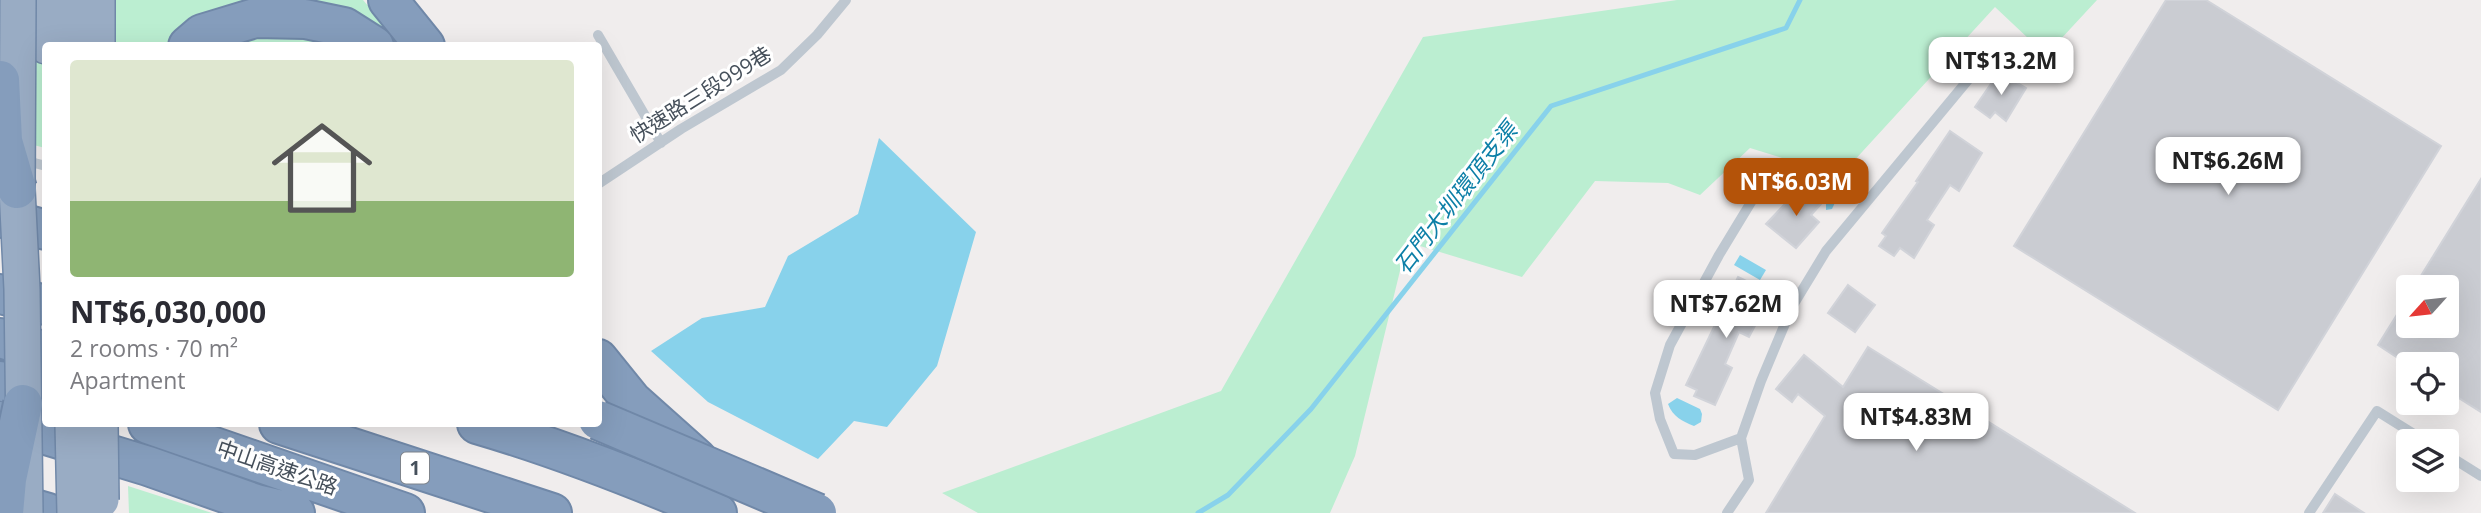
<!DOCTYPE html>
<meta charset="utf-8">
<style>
:root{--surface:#fff;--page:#f2f2f3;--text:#2b2b33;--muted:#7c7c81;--accent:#b45309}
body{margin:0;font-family:"Open Sans","Noto Sans TC",sans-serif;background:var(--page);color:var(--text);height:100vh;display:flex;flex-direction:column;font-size:26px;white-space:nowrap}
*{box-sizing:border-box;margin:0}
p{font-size:23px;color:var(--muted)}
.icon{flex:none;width:38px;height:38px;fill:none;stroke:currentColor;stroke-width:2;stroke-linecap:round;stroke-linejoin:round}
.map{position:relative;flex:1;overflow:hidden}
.side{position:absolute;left:42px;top:42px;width:560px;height:385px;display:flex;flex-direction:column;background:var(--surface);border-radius:7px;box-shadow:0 7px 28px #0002}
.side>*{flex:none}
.needle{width:46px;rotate:243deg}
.tools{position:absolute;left:2396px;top:275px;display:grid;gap:14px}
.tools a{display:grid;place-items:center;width:63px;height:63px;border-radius:7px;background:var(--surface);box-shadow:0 7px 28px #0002;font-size:35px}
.price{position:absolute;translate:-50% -60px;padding:0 16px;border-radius:14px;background:#fff;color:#222;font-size:23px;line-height:46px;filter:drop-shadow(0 2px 4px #0008)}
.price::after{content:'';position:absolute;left:50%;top:42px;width:21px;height:16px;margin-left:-10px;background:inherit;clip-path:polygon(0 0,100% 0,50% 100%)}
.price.current{background:var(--accent);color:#fff}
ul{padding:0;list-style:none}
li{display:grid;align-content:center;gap:14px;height:371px;padding:0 28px}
li span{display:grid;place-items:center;height:217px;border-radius:7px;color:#555}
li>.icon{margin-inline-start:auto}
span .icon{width:126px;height:126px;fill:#fffc;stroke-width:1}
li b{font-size:30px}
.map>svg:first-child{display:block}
.green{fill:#bbeed1}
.water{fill:#88d2eb}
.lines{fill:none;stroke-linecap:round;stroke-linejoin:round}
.stream{stroke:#88d2eb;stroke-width:5}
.building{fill:#caccd2;stroke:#d1d3d9;stroke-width:2}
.trunk-casing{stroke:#7088a8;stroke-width:38}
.motorway-casing{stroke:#7088a8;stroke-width:42}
.service{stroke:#bec7d0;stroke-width:10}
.trunk{stroke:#99acc4;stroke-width:35}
.motorway{stroke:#859dbc;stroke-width:38}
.trunk-bridge-casing{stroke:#7088a8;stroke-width:38;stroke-linecap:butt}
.motorway-bridge-casing{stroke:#7088a8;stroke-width:42;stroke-linecap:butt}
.trunk-bridge{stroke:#99acc4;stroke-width:35}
.motorway-bridge{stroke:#859dbc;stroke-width:38}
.labels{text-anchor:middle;stroke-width:6;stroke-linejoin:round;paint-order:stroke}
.shield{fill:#fff;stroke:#7e848c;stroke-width:2}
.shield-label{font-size:19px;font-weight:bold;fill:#46505b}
.street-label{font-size:21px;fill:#46505b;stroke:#fff}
.water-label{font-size:23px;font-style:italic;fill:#0c7fa7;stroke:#fff}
</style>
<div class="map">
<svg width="2481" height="513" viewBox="0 0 2481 513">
<rect width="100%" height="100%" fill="#f0eded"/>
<!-- green -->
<path class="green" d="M0 0H363L390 31 398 45 46 46 45 148 0 136Z
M1677 0H2097L2046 55 1995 7 1840 176 1750 148 1700 195 1668 183 1595 181 1522 277 1407 242 1355 456 1330 513H978L942 493 1221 391 1423 37Z
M128 486 212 513H129Z"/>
<!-- water -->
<path class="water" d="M879 138 976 232 937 366 887 427 854 421 818 459 708 402 651 351 702 318 765 307 788 256 858 214Z
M1816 177 1825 179 1838 196 1832 209 1826 210V199L1820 191 1814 190 1810 184Z
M1740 255 1766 270 1760 280 1734 265Z
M1677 398 1700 409 1702 414 1701 422 1694 426C1682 421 1673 417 1668 404Z"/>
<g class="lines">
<!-- stream -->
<path class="stream" d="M1198 513 1228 495 1311 409 1551 106 1786 28 1800 0"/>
</g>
<!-- building -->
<path class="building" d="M2166 0H2206L2441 146 2278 410 2014 246Z
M1999 72 2026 88 2006 121 1995 112 1990 118 1975 107Z
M1950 131 1982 153 1959 191 1950 185 1927 220 1934 225 1914 258 1900 248 1894 256 1879 246 1886 236 1882 233 1918 182 1916 181Z
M2481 179V412L2446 390V364H2407L2378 345 2408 297V326H2446V287H2414Z
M1801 187 1822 203 1811 215 1819 222 1796 248 1766 224Z
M1738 277 1763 289 1756 302 1765 307 1749 337 1739 332 1725 364 1732 368 1715 405 1694 396 1697 390 1686 385Z
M1848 285 1875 305 1855 332 1828 313Z
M1868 347 2135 513H1766L1825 416 1798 394 1792 402 1776 389 1804 355 1843 387Z
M2335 494 2364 513H2323Z"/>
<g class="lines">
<!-- trunk casing -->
<g class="trunk-casing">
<path id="trunk" d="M46 0V46
M71 0V46
M97 0V46"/>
</g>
<!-- motorway casing -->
<g class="motorway-casing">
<path id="motorway" d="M388 0 425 46
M188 46 202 34 255 18 305 19 344 27 374 46
M0 217 46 230
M0 294 46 305
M0 338 46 352
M598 359 632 401 697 459
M0 381 46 394
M0 421 148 466 256 504 295 513
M148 424 405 513
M279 424 552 513
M477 424C559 448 638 479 717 513
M0 499 48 513"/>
</g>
<!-- service -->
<path class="service" d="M598 35 661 143
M23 160 46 166
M598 184 681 129 781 70 817 35 846 0
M1741 438 1695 455 1674 454 1660 419 1655 393 1670 345 1719 255 1756 194 1779 164
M2446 454 2481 476
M1727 513 1749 480 1741 438 1761 381 1792 307 1826 251 1997 45
M2309 513 2377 411 2425 441"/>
<!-- trunk -->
<use href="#trunk" class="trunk"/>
<!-- motorway -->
<use href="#motorway" class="motorway"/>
<!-- trunk-bridge casing -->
<g class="trunk-bridge-casing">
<path id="trunk-bridge" d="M18 0 17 189 22 289 25 513
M73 424 75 513
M100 424 101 500"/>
</g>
<!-- motorway-bridge casing -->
<g class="motorway-bridge-casing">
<path id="motorway-bridge" d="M0 80 3 141 17 189
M598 420 817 513
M4 513 7 479 23 404"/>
</g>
<!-- trunk-bridge -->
<use href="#trunk-bridge" class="trunk-bridge"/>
<!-- motorway-bridge -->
<use href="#motorway-bridge" class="motorway-bridge"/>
</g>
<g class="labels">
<!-- shield labels -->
<rect class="shield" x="401" y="452.5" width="28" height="31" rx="5"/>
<g class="shield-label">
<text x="415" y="475">1</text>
</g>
<!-- street labels -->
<g class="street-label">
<text transform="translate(701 95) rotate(-32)" y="7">快速路三段999巷</text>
<text transform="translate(277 468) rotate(19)" y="7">中山高速公路</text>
</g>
<!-- water labels -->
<g class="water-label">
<text transform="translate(1456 198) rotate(-52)" y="8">石門大圳環頂支渠</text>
</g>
</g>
</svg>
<div class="tools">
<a><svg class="needle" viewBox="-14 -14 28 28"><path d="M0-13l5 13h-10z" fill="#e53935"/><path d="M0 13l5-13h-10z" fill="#7c7c81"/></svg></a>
<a><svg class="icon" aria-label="locate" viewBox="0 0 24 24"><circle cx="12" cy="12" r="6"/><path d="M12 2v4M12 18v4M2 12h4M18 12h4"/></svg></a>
<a><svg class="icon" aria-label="layers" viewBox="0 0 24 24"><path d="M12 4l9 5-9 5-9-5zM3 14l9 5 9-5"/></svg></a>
</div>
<b class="price" style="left:2001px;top:97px">NT$13.2M</b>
<b class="price" style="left:2228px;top:197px">NT$6.26M</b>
<b class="price current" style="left:1796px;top:218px">NT$6.03M</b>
<b class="price" style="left:1726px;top:340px">NT$7.62M</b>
<b class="price" style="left:1916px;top:453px">NT$4.83M</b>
<section class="side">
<ul>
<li><span style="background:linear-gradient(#dfe7d0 65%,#8fb573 0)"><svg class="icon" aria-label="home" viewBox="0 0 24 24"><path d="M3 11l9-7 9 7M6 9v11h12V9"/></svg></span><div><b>NT$6,030,000</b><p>2 rooms · 70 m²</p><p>Apartment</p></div></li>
</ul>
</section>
</div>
